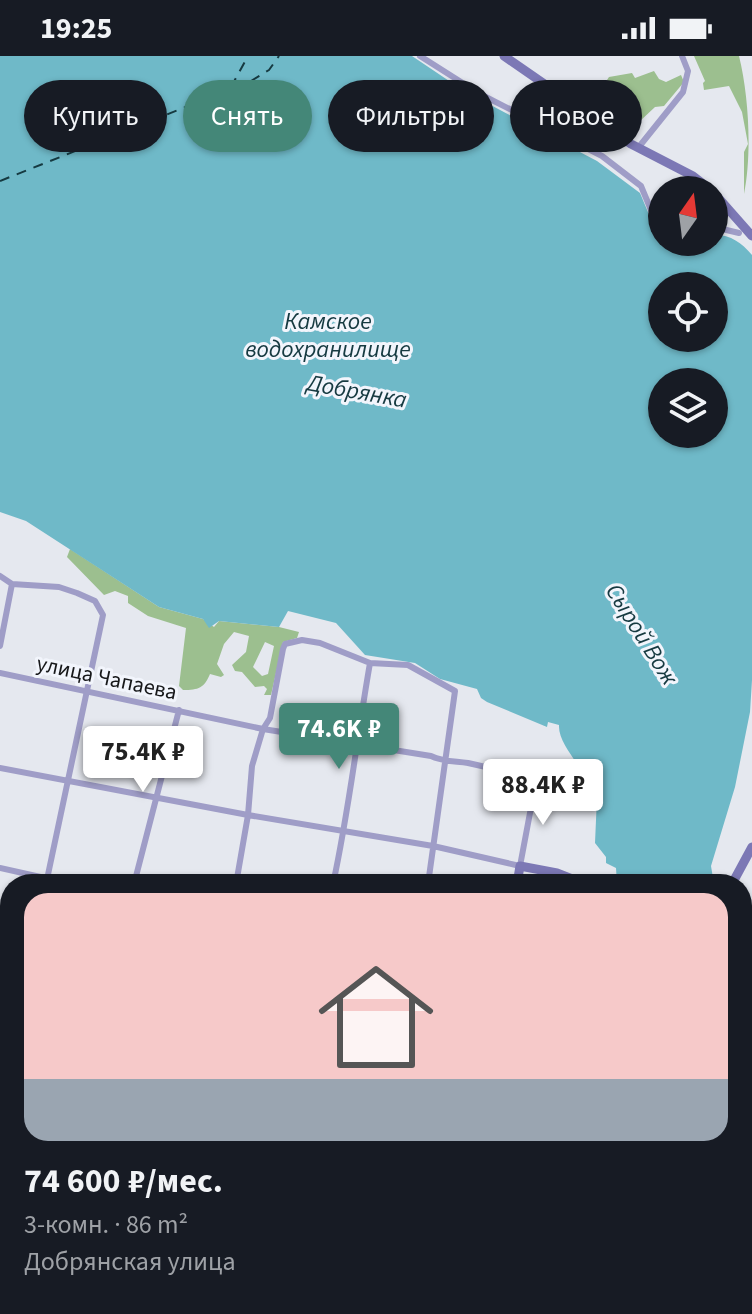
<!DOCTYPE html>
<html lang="ru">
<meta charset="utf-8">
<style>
:root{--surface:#171b24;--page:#242831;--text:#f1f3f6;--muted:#9ea1a6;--accent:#448778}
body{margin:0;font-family:"Source Sans 3",sans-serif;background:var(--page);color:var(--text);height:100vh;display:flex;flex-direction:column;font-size:30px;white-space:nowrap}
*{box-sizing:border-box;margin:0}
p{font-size:26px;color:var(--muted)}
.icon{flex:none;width:44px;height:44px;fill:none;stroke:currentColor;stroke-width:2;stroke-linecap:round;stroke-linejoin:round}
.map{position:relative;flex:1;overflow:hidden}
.sheet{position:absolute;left:0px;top:818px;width:752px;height:440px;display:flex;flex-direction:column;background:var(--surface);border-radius:32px 32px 0 0;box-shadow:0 2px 6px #0004}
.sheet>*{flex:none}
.banner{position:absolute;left:24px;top:24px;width:704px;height:72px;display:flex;gap:16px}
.needle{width:52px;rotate:14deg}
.fabs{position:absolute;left:648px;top:120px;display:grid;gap:16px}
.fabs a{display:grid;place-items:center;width:80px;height:80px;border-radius:50%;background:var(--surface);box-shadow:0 2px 6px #0004;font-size:40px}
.price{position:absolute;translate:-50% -68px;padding:0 18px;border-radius:8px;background:#fff;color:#222;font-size:26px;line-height:52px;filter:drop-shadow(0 2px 4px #0008)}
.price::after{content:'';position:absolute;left:50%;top:48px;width:24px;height:18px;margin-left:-12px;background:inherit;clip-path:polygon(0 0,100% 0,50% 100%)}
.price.current{background:var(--accent);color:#fff}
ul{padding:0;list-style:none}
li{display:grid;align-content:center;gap:16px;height:424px;padding:0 24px}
li span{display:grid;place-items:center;height:248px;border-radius:24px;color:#555}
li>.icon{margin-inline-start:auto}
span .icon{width:144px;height:144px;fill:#fffc;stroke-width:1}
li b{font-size:34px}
.pill{padding:0 28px;border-radius:36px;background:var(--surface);box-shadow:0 2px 6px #0004;font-size:28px;line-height:72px}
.pill.current{background:var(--accent);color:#fff}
.status{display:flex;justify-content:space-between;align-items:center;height:56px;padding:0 40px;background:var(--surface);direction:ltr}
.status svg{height:22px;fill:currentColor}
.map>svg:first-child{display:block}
.green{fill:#c9e2c0}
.forest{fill:#9cbf8f;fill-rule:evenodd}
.water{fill:#6fb9c8;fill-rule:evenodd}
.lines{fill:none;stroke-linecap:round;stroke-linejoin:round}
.ferry{stroke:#163a41;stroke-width:2;stroke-dasharray:10 8;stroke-linecap:butt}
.street{stroke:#9f9dc7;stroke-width:6}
.secondary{stroke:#7c78b5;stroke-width:9}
.labels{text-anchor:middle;stroke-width:6;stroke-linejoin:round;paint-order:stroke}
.street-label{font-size:22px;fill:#17181a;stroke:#f2f5fc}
.water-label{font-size:24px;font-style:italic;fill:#163a41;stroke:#f2f5fc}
</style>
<div class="status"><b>19:25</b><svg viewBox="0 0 49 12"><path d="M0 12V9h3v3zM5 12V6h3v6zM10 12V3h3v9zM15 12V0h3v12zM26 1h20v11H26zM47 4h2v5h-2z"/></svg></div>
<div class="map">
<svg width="752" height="1258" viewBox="0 0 752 1258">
<rect width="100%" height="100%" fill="#e5e8ef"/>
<!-- green -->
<path class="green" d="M742 1192 752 1198V1258H687L686 1248H742Z
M256 1248H454L455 1258H255Z"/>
<!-- forest -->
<path class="forest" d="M694 0H739C749 40 752 99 744 138V96L748 88 742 56 729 30 704 34 703 27 705 25Z
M654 15 659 23 666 26 681 19 684 26 664 50 655 51 639 66C630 61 623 51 624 40L613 32 603 30 609 21 632 17 635 22Z
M70 493 159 551 203 563 214 571 219 565 279 571 299 576 297 582 283 586 271 639H264L267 633 264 630 255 631 242 616 235 615 232 609 246 596 249 580 234 576 224 588 217 608 224 619 221 621 210 618C204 632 199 634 183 634L179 630 186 572 148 560 128 547V540L115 535 104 539 67 501ZM265 586 274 590 268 618 262 620 253 611Z"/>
<!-- water -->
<path class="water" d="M0 0H412L464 35 597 105 640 137 650 161 662 171V186H714V178C732 180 741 186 752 199V624L750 656 735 731 711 810 714 828H617L616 812 606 807V801L595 787 597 741 587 718 583 719C576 703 558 686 559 669L548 666 547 671 487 646 481 642 477 633 440 623 415 607 365 599 336 567 288 555 279 571 219 565 209 572 203 563 159 551 26 465 0 456ZM662 230H714V282H662ZM714 326V378H662V326Z
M742 948 752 969V1188L742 1182Z"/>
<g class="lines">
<!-- ferry -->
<path class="ferry" d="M231 31 248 0
M0 125 251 25 269 14 279 0"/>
<!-- street -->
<path class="street" d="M420 0 480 38 602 100 641 130 651 154 662 164
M638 92 683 36 688 15 682 0
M714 171 739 177
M0 520 12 528 59 531 77 537 95 545 103 559 46 828
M0 590 12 528
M0 617 263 673 431 700C444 706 454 705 468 707 491 712 514 717 536 725L520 810 433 790 248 759 0 712
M0 812 72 828
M134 828 179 654
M236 828 248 759 252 710 263 673 270 662 283 593 285 588 302 584 320 587 370 607 408 609 455 635 428 828
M333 828C349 755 357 681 370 607
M0 914 10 915
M0 1007 10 965
M0 1010 10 1012
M742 1222 752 1240
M139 1248 153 1251
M523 1248 525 1258
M619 1248 620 1258
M722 1248 727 1258
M26 1258 28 1248"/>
<!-- secondary -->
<path class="secondary" d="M504 0 631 88 693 120 711 134
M714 137 752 180
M517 828 520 810 557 817 585 828
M732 828 752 791
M0 1118 10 1120
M467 1248 469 1258
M152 1258 154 1248"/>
</g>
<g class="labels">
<!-- street labels -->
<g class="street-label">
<text transform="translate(107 621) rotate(12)" y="8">улица Чапаева</text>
</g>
<!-- water labels -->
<g class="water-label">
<text x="328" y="273">Камское<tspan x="328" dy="28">водохранилище</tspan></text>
<text transform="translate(357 335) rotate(10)" y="8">Добрянка</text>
<text transform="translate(642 578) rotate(58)" y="8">Сырой Вож</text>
</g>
</g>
</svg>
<div class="fabs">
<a><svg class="needle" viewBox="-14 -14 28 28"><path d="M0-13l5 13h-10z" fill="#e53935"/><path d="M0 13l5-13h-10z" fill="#9ea1a6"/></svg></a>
<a><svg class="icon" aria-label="locate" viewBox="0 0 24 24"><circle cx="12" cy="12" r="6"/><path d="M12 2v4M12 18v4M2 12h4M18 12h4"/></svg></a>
<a><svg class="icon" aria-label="layers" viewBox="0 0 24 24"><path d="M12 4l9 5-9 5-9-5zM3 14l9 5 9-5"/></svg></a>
</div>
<b class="price current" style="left:339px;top:715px">74.6K ₽</b>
<b class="price" style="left:143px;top:738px">75.4K ₽</b>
<b class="price" style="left:543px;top:771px">88.4K ₽</b>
<div class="banner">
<a class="pill">Купить</a>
<a class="pill current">Снять</a>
<a class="pill">Фильтры</a>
<a class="pill">Новое</a>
</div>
<section class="sheet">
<ul>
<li><span style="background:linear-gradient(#f6c9c9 75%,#9aa5b1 0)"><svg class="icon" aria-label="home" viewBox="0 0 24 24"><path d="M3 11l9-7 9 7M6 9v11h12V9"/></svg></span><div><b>74 600 ₽/мес.</b><p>3-комн. · 86 m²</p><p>Добрянская улица</p></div></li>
</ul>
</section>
</div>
